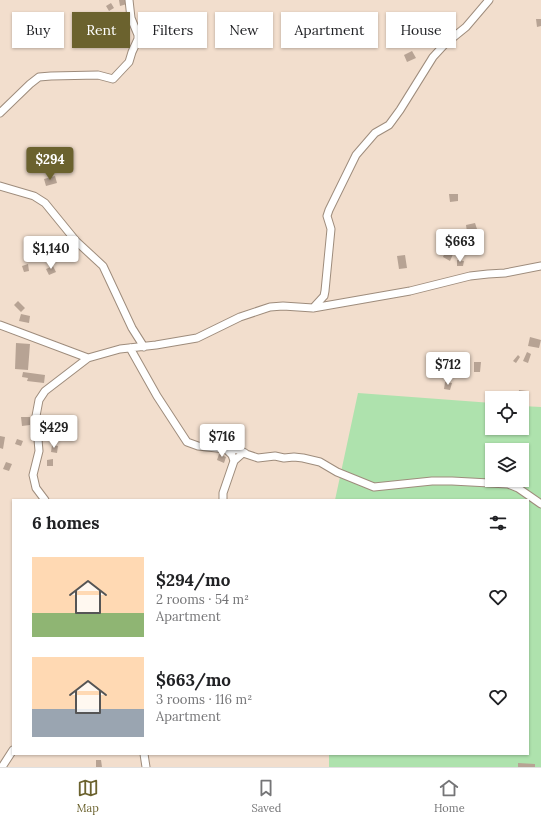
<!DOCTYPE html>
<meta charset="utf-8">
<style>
:root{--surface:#fff;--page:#f6f6f6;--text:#202124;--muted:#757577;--line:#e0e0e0;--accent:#6b622e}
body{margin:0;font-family:Lora,serif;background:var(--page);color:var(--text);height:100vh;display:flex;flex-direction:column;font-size:15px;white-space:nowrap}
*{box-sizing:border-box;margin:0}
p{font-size:13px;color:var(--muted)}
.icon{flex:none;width:22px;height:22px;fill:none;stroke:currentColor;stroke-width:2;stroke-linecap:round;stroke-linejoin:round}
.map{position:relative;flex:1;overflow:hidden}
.sheet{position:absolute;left:12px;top:499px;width:517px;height:256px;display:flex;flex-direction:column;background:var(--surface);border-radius:0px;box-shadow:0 1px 3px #0004}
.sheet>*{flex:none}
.guide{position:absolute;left:12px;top:12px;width:517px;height:36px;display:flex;gap:8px}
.fabs{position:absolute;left:485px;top:391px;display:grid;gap:8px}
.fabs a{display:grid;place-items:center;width:44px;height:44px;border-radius:0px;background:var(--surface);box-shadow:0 1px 3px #0004;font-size:20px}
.price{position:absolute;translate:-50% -34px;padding:0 9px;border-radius:4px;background:#fff;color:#222;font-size:13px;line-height:26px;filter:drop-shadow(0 1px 2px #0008)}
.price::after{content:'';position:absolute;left:50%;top:24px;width:12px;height:9px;margin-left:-6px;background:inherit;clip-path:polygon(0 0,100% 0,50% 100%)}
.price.on{background:var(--accent);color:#fff}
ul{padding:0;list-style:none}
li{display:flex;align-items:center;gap:12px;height:100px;padding:0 20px}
li span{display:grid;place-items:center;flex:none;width:112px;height:80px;border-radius:0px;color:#555}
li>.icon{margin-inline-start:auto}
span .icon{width:48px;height:48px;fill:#fffc;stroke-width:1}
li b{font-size:17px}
h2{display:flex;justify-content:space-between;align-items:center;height:48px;padding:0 20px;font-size:17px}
.pill{padding:0 14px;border-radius:0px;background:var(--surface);box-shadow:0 1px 3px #0004;font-size:14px;line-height:36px}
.pill.on{background:var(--accent);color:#fff}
.tab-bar{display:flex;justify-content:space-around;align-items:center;height:56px;border-top:1px solid var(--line);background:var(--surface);font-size:11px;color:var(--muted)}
.tab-bar a{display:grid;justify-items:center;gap:2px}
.tab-bar .on{color:var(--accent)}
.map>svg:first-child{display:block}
.green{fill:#aee2ad;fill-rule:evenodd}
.building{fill:#b7a394}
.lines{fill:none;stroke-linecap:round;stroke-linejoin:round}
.street-casing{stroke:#9e8c7c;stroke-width:9}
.street{stroke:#fff;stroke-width:7}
</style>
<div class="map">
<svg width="541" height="767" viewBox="0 0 541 767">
<rect width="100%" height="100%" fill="#f2decd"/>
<!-- green -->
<path class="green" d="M358 393 492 403V428H522V406L541 407V767H329V754H528V500H335ZM492 450H522V480H492Z"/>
<!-- building -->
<path class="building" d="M119 0H126L127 4 120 6Z
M111 3 114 8 109 11 106 6Z
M536 19H541V26L537 27Z
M441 21 445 24 442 28 438 25Z
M431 33 433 42 425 44 423 35Z
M13 39 23 41 21 48 12 46Z
M412 51 416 58 407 62 404 55Z
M55 176 57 183 46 186 44 179Z
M449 194H458V201L450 202Z
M475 223 477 229 467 232 466 225Z
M462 234 468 238 461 248 455 244Z
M447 248 454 252 450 261 443 257Z
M405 255 407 268 399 269 397 256Z
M457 260 464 261 463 266H457Z
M28 264 29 271 24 272 22 266Z
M53 266 56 272 49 275 46 269Z
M18 301 25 308 21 312 14 305Z
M21 314 30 316 29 323 19 321Z
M530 337 541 340 539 348 528 346Z
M16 343 30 344 28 370 15 369Z
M527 352 531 354 528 363 523 361Z
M518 355 520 357 516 363 513 361Z
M474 362H481L480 372H474Z
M23 372 45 375 44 383 27 381 28 378 22 377Z
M445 382 452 383 450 390 444 389Z
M519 390 527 391 526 398 518 397Z
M21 417H30V425L22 426Z
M228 426 237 428 235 436 227 434Z
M0 436 5 437 3 449 0 448Z
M238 438H243V443L238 442Z
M17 439 23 441 21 446 15 444Z
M52 445 58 446 57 453 51 452Z
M219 454 226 457 224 463 217 460Z
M53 459V466H47V460Z
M6 462 12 464 9 471 3 469Z
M96 760H101L102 767H96Z
M518 763 535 764V767H518Z"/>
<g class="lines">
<!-- street casing -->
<g class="street-casing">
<path id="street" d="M0 113 30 84 39 77 51 76 98 75 113 79 129 62 132 52 138 39V35L131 18 129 0
M0 186 34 196 45 203 76 241 103 266 132 328 144 347
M313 308 324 296 325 291 331 229 327 216 329 210 356 155 375 133 389 125 400 110 433 57 445 44 466 27 489 0
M0 325 88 358
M130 348 157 396 187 442 198 446 226 449 232 455 234 461 223 493V500
M226 449 239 450 245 453
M234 461 243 453 258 458 275 456 284 458 294 457 303 458 320 462 337 472 374 487 432 481H452L508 484 518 488 541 504
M45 500 36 488 33 475 39 451 36 416 39 400 45 391 88 358 120 349 156 345 197 338 240 317 270 307 283 306 313 308 410 291 470 276 488 274 505 273 541 266
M144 754 146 767
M2 767 13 750"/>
</g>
<!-- street -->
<use href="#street" class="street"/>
</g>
</svg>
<div class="fabs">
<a><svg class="icon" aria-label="locate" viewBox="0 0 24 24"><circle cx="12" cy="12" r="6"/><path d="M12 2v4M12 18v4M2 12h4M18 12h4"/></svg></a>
<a><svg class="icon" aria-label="layers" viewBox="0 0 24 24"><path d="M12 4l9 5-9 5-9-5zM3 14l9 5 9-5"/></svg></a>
</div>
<b class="price on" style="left:50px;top:181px">$294</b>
<b class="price" style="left:460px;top:263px">$663</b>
<b class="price" style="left:51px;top:270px">$1,140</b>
<b class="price" style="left:448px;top:386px">$712</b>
<b class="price" style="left:54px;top:449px">$429</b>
<b class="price" style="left:222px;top:458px">$716</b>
<div class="guide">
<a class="pill">Buy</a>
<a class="pill on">Rent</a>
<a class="pill">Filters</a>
<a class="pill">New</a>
<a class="pill">Apartment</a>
<a class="pill">House</a>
</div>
<section class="sheet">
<h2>6 homes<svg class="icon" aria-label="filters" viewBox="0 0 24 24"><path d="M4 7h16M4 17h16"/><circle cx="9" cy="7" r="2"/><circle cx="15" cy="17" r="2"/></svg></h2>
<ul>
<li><span style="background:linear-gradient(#ffd9b3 70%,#8fb573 0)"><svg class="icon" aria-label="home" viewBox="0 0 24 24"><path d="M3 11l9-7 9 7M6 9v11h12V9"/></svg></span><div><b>$294/mo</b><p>2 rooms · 54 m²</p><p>Apartment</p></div><svg class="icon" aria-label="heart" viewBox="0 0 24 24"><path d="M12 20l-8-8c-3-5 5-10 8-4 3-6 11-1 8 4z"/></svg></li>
<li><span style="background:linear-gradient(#ffd9b3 65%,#9aa5b1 0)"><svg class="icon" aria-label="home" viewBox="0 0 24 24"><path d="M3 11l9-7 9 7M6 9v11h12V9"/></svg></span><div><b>$663/mo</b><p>3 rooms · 116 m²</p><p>Apartment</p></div><svg class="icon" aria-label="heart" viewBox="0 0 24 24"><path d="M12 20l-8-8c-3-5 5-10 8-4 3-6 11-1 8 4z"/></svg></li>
</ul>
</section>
</div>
<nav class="tab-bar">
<a class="on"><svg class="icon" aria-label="map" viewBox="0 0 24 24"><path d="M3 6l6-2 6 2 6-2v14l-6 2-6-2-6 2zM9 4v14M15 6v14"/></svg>Map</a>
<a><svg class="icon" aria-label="saved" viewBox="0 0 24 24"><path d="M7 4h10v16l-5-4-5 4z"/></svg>Saved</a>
<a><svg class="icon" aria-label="home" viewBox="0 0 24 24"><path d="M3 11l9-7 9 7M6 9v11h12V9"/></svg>Home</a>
</nav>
